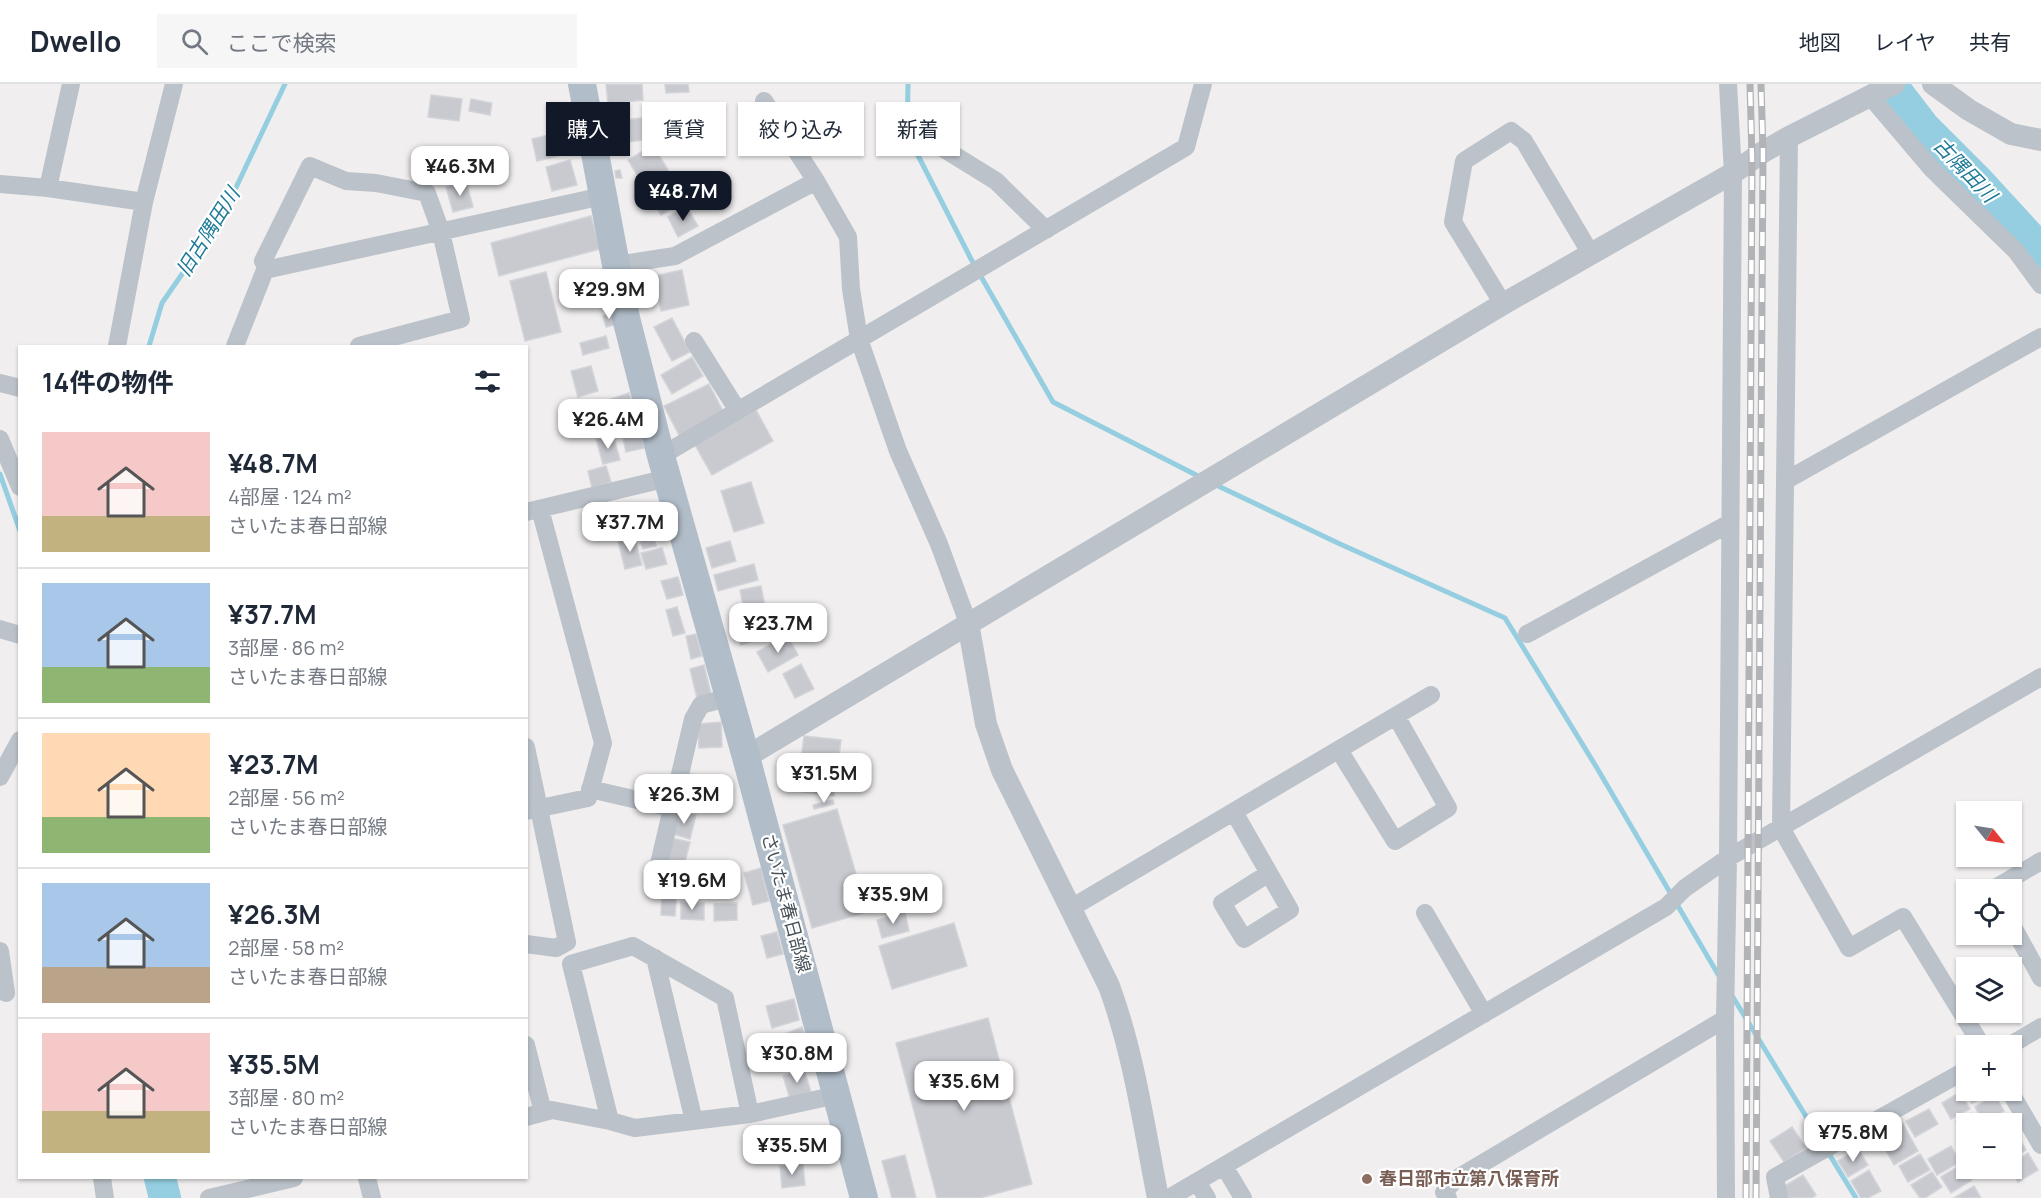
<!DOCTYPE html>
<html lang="ja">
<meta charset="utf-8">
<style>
:root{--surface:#fff;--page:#f6f6f7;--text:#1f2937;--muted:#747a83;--line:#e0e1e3;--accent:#111827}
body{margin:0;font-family:Manrope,"Noto Sans JP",sans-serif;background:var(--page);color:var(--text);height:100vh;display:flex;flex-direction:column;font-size:22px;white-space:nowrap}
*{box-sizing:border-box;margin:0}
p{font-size:20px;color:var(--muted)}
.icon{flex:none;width:33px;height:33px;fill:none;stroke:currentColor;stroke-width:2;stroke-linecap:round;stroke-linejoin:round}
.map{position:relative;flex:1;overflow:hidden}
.sheet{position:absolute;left:18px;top:261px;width:510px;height:834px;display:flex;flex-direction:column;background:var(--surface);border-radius:0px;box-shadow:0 2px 4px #0004}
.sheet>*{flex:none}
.hud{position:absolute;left:546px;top:18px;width:570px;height:54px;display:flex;gap:12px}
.needle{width:39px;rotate:120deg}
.controls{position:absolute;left:1956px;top:717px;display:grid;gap:12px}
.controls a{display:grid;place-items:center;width:66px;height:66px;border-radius:0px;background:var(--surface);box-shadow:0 2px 4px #0004;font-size:30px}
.price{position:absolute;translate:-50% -51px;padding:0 14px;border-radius:12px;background:#fff;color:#222;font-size:20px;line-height:39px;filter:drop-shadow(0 2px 3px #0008)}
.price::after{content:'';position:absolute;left:50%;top:36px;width:18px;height:14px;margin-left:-9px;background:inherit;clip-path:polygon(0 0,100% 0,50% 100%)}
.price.active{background:var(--accent);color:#fff}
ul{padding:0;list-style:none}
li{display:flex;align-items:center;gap:18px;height:150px;padding:0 24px}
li+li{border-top:2px solid var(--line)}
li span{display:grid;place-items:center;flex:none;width:168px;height:120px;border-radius:0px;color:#555}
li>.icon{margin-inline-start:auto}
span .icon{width:72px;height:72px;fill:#fffc;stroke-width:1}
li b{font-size:26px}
h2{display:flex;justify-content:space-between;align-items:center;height:72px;padding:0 24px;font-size:26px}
.tag{padding:0 21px;border-radius:0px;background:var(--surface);box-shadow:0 2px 4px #0004;font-size:21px;line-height:54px}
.tag.active{background:var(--accent);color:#fff}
header{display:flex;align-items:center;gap:36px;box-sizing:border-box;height:84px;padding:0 30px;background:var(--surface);border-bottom:2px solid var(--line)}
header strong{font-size:28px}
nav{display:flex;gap:33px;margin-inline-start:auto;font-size:21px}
.search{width:420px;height:54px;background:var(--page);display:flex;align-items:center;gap:15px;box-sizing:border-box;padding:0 21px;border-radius:0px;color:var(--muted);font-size:22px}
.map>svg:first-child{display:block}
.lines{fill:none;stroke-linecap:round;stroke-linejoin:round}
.stream{stroke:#94cee0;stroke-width:5}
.river{stroke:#94cee0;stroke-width:32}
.building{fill:#c9cad0;stroke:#d3d4d9;stroke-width:1.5}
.minor{stroke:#bbc2c9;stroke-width:18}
.tertiary{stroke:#bbc2c9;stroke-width:22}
.primary{stroke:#b1bdc9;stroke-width:28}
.rail-casing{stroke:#b1b3b7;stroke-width:7}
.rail{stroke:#fff;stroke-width:4.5;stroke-dasharray:14;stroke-linecap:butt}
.education-dot{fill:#8d6e63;stroke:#fff;stroke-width:2}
.labels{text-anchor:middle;stroke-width:4.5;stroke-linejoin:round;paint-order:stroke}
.street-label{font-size:18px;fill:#485159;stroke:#fff}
.education-label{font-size:18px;font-weight:bold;fill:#785e54;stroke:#fff;text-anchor:start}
.water-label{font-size:20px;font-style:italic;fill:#1e7a96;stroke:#fff}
</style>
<header>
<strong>Dwello</strong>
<div class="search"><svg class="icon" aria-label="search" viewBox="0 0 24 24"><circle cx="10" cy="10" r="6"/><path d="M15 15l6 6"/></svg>ここで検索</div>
<nav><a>地図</a><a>レイヤ</a><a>共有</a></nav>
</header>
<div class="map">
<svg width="2041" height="1114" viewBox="0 0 2041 1114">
<rect width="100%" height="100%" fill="#f0eeee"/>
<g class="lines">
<!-- stream -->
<path class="stream" d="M908 0 907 50 971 175 1053 318 1200 393
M149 262 162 219 223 131 285 0
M0 390 20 447
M1214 400 1340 460 1505 534 1597 684 1719 892
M1731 910 1856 1114"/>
<!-- river -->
<path class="river" d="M1891 0 1924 43 1978 97 2034 158 2041 171
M160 1094 165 1114"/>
</g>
<!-- building -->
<path class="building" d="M606 0H642L643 16 608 20Z
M665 0H688L689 8 666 9Z
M431 11 462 15 459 37 428 33Z
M471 15 492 19 490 31 469 27Z
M656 32 658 54 628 58 626 36Z
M570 46 571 53 566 54 564 47Z
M561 48 566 70 537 77 532 55Z
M653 61 686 116 661 131 628 76Z
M570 76 577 101 552 107 546 83Z
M620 86 622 94H616L615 87Z
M466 97 473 123 453 128 446 103Z
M686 122 698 142 678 153 668 133Z
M591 132 600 165 499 192 491 159Z
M682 186 689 221 661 227 654 192Z
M546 188 561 248 525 257 510 197Z
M611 229 614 241 606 243 603 232Z
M672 234 690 268 672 277 654 243Z
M606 252 609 264 583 271 580 259Z
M692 273 703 292 672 310 661 291Z
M591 282 598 307 578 313 571 287Z
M709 300 725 331 680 353 664 322Z
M629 309 634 325 612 331 608 316Z
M756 326 773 357 712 391 695 361Z
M640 345 644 364 626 368 622 349Z
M613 351 620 376 603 380 596 355Z
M606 382 611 398 592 404 588 387Z
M751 398 764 439 734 448 721 407Z
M610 426 617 452 601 456 594 430Z
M634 452 642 481 625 485 618 457Z
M654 453 656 462 643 465 640 456Z
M730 457 736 477 712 484 706 464Z
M662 464 667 480 646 485 641 469Z
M754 480 758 496 718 507 714 491Z
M678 493 683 511 667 515 661 497Z
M761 502 765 523 744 527 740 506Z
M677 523 685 549 673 552 666 526Z
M751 539 756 556 741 561 735 544Z
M696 550 702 572 691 575 686 552Z
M787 551 798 571 768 588 757 568Z
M801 580 814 605 795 614 783 590Z
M704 581 711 610 697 614 690 585Z
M721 638 722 663 699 664 698 640Z
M804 652 841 656 834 712 797 707Z
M687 689 705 693 698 722 680 718Z
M833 716 834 720 814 725 813 721Z
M837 725 867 828 812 844 783 741Z
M678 727 696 731 690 755 673 750Z
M671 754 690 758 684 782 666 777Z
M761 784 769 817 753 821 744 789Z
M676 787 683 788 682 798 674 797Z
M662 802 677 803 675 832 661 831Z
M681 818 704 819V836L681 835Z
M737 819V836L714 837V820Z
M905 828 909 847 882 854 877 836Z
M954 839 967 882 892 905 879 862Z
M777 848 783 870 767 874 761 852Z
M794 915 799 936 772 944 766 922Z
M988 934 1032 1100 980 1114H937L896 959Z
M802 943 811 968 781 979 772 955Z
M804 985 811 1008 790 1015 783 992Z
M1966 1001V1006H1990L1991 1009 1972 1019 1963 1003Z
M1960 1008 1970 1025 1951 1035 1942 1019Z
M1995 1011 2004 1027 1984 1039 1975 1023Z
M1929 1025 1938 1040 1915 1053 1906 1037Z
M1971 1029 1977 1040H1966V1056L1956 1038Z
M1902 1038 1918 1067 1894 1081 1878 1052Z
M1792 1043 1806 1064 1784 1078 1770 1057Z
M795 1045 799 1072 776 1075 771 1049Z
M2016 1049 2026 1066 2012 1075V1052Z
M1951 1062 1960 1078 1937 1091 1928 1075Z
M1858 1065 1868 1081 1848 1093 1838 1077Z
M2028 1069 2038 1086 2018 1098 2010 1084 2012 1079Z
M1920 1070 1930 1086 1908 1098 1899 1082Z
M905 1071 916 1114H892L882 1077Z
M803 1080 805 1101 782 1104 780 1082Z
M1962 1080 1972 1096 1951 1109 1941 1093Z
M1869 1086 1881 1107 1868 1114H1861L1851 1097Z
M1932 1088 1942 1103 1925 1114H1920L1911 1101Z
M1803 1091 1816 1111 1812 1114H1788L1781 1104Z
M1974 1102 1981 1114H1954Z"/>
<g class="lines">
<!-- minor -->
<path class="minor" d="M1870 12 1931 84 2016 167 2041 201
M764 17 816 97 848 153 851 205 859 255 898 367 939 460 968 539
M920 50 996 97 1046 146
M1789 53 1781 744 1849 864 1903 833 1982 962
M0 100 48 104 144 118
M48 104 71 0
M616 181 675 172 816 97
M270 185 263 177 310 82 346 97 376 99 427 109 441 148 461 235 359 262
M1503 220 1453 138 1464 77 1511 47 1524 57 1591 170
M694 257 738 327
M117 262 144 118 174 0
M235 262 265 186 603 112
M0 299 20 304
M0 355 20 403
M661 372 1186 63 1203 0
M1785 397 2041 253
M526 428 668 394
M0 545 20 551
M1527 550 1730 439
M526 663 567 858 556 864 526 860
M1339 666 1395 757 1448 724 1396 632
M0 693 20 656
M590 705 672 724
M526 727 588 714 603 659 540 425
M1234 728 1290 826 1244 855 1222 819 1269 789
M654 801 693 635 701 621 729 613
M1992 806 2041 777
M1071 824 1431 611
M1425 829 1484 930
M2012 841 2041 894
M0 867 6 909
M655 874 694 1037
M526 961 543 1028
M2009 962 2041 943
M2009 1006 2041 1061
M526 1033 552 1026 610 1037 635 1044 750 1030 837 1011
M610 1037 571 880 633 862 725 914 750 1030
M1224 1082 1243 1114
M102 1094 105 1114
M367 1094 372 1114
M1197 1098 1207 1114
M209 1114 294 1094
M1169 1114 1666 823 1685 804 1728 774 2041 593
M1448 1114 1444 1108 1456 1095 1725 935
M1726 1114 1725 935 1728 774 1733 89 1728 0
M1779 1114 1775 1093 1966 986"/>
<!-- tertiary -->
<path class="tertiary" d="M1933 0 1969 26 2011 50 2041 56
M968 539 986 640 1002 686 1109 902C1134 970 1144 1043 1158 1114
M746 673 1503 220 1733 89 1763 68 1789 53 1894 0"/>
<!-- primary -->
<path class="primary" d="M582 0 626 234 661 372 746 673 864 1114"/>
<!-- rail casing -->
<g class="rail-casing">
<path id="rail" d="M1746 1114 1752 75 1750 0
M1756 1114 1763 68 1761 0"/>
</g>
<!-- rail -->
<use href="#rail" class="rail"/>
</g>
<!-- markers -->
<circle class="education-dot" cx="1367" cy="1095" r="6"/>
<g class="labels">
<!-- street labels -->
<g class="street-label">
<text transform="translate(786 819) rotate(75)" y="6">さいたま春日部線</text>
</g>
<!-- education labels -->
<g class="education-label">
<text x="1379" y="1101">春日部市立第八保育所</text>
</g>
<!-- water labels -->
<g class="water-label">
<text transform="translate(1965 86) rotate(46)" y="7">古隅田川</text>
<text transform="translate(208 148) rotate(-58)" y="7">旧古隅田川</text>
</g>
</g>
</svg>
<div class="controls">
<a><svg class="needle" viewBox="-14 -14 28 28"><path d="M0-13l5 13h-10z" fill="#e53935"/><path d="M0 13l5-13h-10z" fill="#747a83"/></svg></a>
<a><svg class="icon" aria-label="locate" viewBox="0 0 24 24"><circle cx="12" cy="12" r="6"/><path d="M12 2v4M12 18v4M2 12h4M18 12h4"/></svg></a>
<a><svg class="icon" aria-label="layers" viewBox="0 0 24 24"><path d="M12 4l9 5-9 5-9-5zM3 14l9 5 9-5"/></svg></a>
<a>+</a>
<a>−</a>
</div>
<b class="price" style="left:460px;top:113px">¥46.3M</b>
<b class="price active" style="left:683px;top:138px">¥48.7M</b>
<b class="price" style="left:609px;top:236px">¥29.9M</b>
<b class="price" style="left:608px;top:366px">¥26.4M</b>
<b class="price" style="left:630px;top:469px">¥37.7M</b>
<b class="price" style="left:778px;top:570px">¥23.7M</b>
<b class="price" style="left:824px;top:720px">¥31.5M</b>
<b class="price" style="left:684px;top:741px">¥26.3M</b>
<b class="price" style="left:692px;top:827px">¥19.6M</b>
<b class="price" style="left:893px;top:841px">¥35.9M</b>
<b class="price" style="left:797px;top:1000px">¥30.8M</b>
<b class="price" style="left:964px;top:1028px">¥35.6M</b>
<b class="price" style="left:1853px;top:1079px">¥75.8M</b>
<b class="price" style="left:792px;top:1092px">¥35.5M</b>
<div class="hud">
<a class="tag active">購入</a>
<a class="tag">賃貸</a>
<a class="tag">絞り込み</a>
<a class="tag">新着</a>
</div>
<section class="sheet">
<h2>14件の物件<svg class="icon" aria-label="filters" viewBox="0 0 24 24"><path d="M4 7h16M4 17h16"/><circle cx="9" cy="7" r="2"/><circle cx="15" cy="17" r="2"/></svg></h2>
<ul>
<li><span style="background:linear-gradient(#f6c9c9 70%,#c2b280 0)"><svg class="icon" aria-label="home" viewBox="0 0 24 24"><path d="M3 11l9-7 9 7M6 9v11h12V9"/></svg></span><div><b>¥48.7M</b><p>4部屋 · 124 m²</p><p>さいたま春日部線</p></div></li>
<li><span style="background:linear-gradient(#a9c7e8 70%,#8fb573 0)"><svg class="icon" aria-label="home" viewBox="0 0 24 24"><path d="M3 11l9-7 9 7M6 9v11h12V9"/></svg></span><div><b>¥37.7M</b><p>3部屋 · 86 m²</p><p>さいたま春日部線</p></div></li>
<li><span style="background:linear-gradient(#ffd9b3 70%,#8fb573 0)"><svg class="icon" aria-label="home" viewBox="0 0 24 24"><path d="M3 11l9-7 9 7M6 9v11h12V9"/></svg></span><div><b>¥23.7M</b><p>2部屋 · 56 m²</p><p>さいたま春日部線</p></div></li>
<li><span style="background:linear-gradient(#a9c7e8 70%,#b9a48a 0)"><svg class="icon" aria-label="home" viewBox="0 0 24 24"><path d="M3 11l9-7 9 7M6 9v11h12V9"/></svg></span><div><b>¥26.3M</b><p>2部屋 · 58 m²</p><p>さいたま春日部線</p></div></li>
<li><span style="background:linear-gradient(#f6c9c9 65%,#c2b280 0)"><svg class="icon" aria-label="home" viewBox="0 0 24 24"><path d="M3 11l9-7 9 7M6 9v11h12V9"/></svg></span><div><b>¥35.5M</b><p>3部屋 · 80 m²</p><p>さいたま春日部線</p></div></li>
</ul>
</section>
</div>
